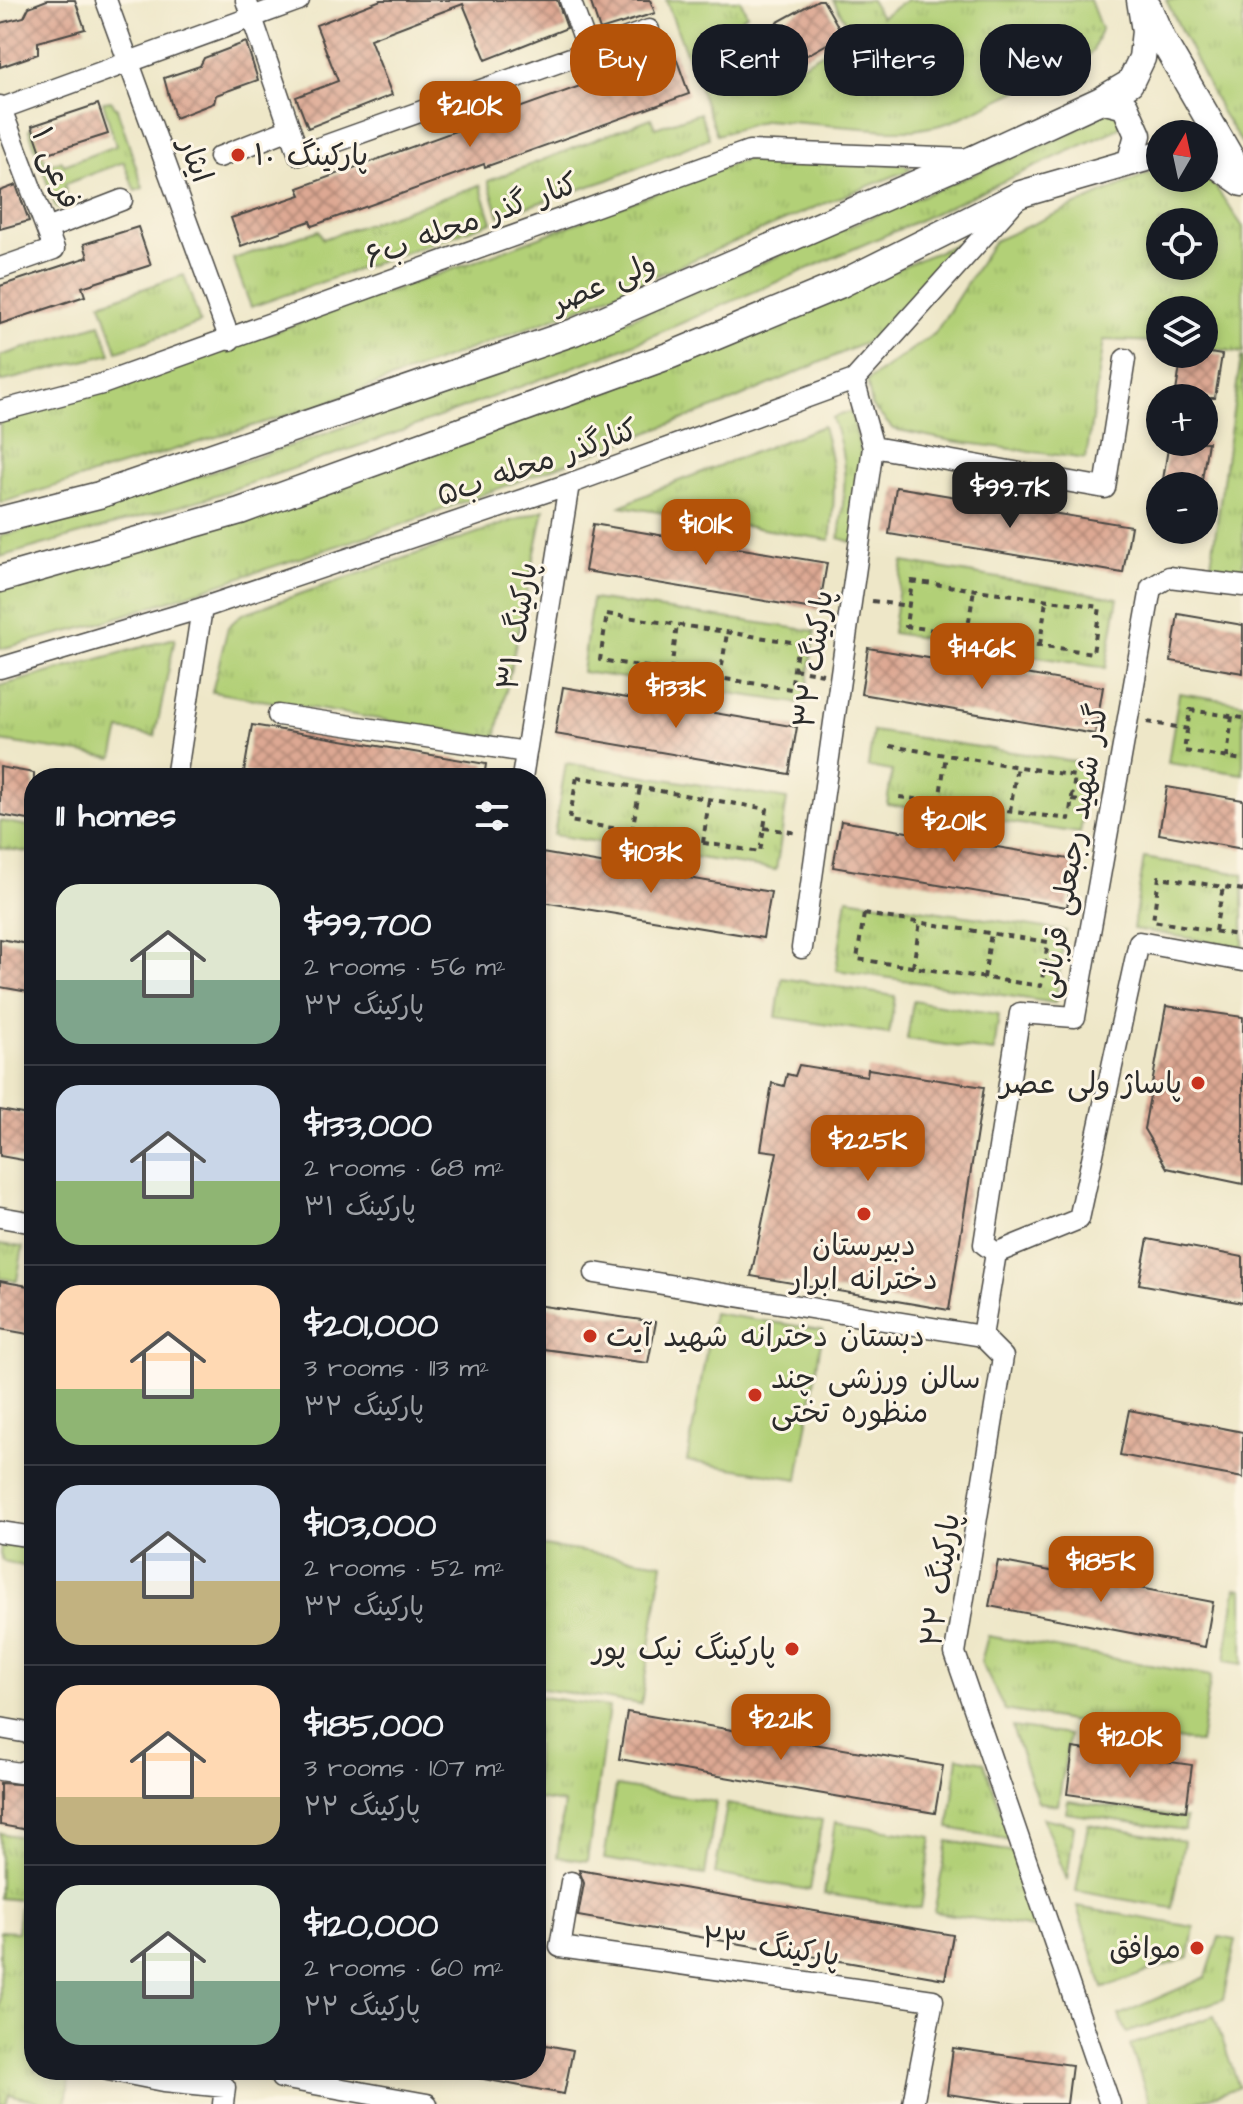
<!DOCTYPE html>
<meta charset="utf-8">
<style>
:root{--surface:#171b24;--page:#242831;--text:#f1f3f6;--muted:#9ea1a6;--line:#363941;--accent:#b45309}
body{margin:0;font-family:"Architects Daughter","Playpen Sans Arabic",sans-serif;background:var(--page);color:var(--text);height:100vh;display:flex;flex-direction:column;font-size:30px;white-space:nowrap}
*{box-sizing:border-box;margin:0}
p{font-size:26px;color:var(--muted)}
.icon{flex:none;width:44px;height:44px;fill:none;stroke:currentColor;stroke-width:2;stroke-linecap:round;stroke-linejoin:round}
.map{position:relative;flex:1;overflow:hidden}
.side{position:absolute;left:24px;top:768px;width:522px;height:1312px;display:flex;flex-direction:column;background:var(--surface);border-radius:32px;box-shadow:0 4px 12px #0003}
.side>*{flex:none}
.banner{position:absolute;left:570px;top:24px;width:552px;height:72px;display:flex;gap:16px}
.needle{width:52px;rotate:9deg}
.tools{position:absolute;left:1146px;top:120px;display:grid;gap:16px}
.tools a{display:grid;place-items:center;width:72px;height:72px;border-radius:50%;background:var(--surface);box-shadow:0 4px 12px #0003;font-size:40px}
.price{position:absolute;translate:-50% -68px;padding:0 18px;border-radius:16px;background:var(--accent);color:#fff;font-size:26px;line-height:52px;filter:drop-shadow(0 2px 4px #0008)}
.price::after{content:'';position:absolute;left:50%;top:48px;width:24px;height:18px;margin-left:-12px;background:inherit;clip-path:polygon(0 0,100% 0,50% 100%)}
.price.selected{background:#222;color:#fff}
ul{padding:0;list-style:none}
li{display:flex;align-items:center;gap:24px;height:200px;padding:0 32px}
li+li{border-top:2px solid var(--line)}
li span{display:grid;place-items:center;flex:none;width:224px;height:160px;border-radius:24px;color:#555}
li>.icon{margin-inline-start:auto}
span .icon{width:96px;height:96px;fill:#fffc;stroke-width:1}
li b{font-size:34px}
h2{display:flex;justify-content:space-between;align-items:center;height:96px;padding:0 32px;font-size:34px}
.pill{padding:0 28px;border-radius:32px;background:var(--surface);box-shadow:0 4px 12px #0003;font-size:28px;line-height:72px}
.pill.selected{background:var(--accent);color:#fff}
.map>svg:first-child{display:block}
.grass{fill:url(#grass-tufts);stroke:#6e7e51;stroke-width:2;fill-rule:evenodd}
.pitch{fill:#b2d077;stroke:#6e7e51;stroke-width:2}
.building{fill:url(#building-cross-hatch)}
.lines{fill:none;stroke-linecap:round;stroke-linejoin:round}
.minor-casing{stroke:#484743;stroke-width:23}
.major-casing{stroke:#484743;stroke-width:29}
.path{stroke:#484743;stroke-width:4;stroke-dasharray:6 6;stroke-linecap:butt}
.minor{stroke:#fff;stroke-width:20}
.major{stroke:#fff;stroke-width:26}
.poi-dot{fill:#c8321e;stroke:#fcf5e5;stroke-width:3}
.labels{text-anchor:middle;stroke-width:6;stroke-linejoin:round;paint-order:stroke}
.poi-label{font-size:30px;fill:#2b2b2b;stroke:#fcf5e5;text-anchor:start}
.street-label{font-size:30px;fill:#2b2b2b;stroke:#fcf5e5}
</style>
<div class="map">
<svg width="1243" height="2104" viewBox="0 0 1243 2104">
<defs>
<pattern id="grass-tufts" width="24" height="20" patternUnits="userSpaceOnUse" patternTransform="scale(2)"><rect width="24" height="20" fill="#b2d077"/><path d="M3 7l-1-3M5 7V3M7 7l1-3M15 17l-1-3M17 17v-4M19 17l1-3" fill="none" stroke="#99b367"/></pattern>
<pattern id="building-cross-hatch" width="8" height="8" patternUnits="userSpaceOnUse" patternTransform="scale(2)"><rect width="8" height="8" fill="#dda893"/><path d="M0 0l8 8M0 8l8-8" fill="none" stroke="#b38978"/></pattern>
</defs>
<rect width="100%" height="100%" fill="#fcf5e5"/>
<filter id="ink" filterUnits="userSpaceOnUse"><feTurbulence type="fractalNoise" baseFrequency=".0125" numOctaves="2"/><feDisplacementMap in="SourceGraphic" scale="16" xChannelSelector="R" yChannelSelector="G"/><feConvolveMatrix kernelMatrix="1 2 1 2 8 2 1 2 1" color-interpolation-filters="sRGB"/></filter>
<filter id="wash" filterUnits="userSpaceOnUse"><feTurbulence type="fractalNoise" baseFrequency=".006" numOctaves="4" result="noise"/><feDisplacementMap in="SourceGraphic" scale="32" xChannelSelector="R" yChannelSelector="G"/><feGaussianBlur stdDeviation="1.8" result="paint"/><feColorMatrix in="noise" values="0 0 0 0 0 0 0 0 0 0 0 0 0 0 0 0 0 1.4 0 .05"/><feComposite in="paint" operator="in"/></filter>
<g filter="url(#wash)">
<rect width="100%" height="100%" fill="#eee7c8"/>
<!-- grass -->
<path class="grass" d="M666 0H740L747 14 739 20 774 80 854 35 833 0H871L881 17 907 0H1090L1101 29 1093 51 1084 60 951 122 936 126 914 130H887L766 120 717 135Z
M1166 0H1243V145L1221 111Z
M111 101 117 109 143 188 135 191 124 162 65 184 68 209 56 208 29 130 35 127 46 165 62 161 64 165 116 146 103 102Z
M1107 112 1114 113 1120 119 1119 128 902 228 619 350 385 437 207 498 0 557V536L116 504 319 436 553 351 1069 134Z
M700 113 709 138 608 180 499 216 488 181 651 118 655 128Z
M754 156 902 164 912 169 818 206 588 305 321 405 0 503V417L177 366 473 262Z
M1160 168V178L1204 177 1212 182 1243 227V353L1204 347V310H1160V342L1104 340 1086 459 952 441 893 429 872 406 867 381 935 333 994 241ZM1160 222H1204V266H1160Z
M480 185 492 222 251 307 233 259 319 230 323 239Z
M956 244 940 274 881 336 727 403 404 524 94 625 0 649V589L593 396Z
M184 275 200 323 117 351 101 303Z
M100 324 111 354 0 382V356Z
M1241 357H1243V575L1210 571Z
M851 411 863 462 857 544 839 538C845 491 850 463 832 418Z
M823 426C836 471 836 493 830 540L621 506 663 487Z
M544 510 496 738 212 692 228 627 242 614Z
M903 562 1118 598 1106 668 892 633Z
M592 599 815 631 805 704 582 672Z
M175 638 155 736 120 730 113 758 0 741V686Z
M1179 693 1243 703V774L1168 763Z
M873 731 1091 764 1080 833 887 804 892 771 868 767Z
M566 763 787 799 776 870 554 835Z
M0 821 34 827V853L0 848Z
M1144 858 1243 874V947L1133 929Z
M847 898 1065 931 1055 1003 836 970Z
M782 978 895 996 889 1034 776 1017Z
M913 1001 999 1014 994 1052 907 1039Z
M0 1244 23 1247 17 1281 0 1278Z
M2 1541 34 1544V1569L3 1561 0 1554Z
M536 1545 663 1563 641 1704 536 1688Z
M1236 1588 1243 1589V1664L1225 1661Z
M988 1636 1211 1676 1200 1743 1005 1710 981 1662Z
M536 1696 609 1707 587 1861 557 1857 564 1803 536 1799Z
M1012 1727 1069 1735 1058 1805 1038 1802Z
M958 1757 984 1762 1011 1840 949 1828Z
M616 1786 716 1802 705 1875 604 1859Z
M1068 1801 1186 1818 1185 1830 1066 1813Z
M727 1804 822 1820 810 1890 715 1874Z
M1043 1818 1074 1825 1067 1880Z
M835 1822 932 1837 921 1908 824 1894Z
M1088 1824 1184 1841 1172 1908 1076 1891Z
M0 1833 34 1839V2070H70L66 2104H50L9 2094 6 2104H0V1931L17 1932 21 1900 0 1898Z
M948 1841 1014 1852 1040 1929 934 1912Z
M1077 1907 1194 1927 1189 1957 1103 1988Z
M1219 1937 1236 1940 1223 1999 1127 2033 1119 2015 1206 1977Z
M1214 2016 1239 2087 1191 2104H1150L1130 2045Z"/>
<!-- pitch -->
<path class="pitch" d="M713 1313 823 1330 798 1479 687 1461Z"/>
<g id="blocks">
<!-- building -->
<path class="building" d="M47 0H75L85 29 38 42V54L0 67V23L24 17 29 7Z
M381 0H557L567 28 486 60 463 4 425 18 370 39 392 95 308 128 296 97 338 81 316 25Z
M590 0H650L655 13 600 30Z
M818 0H823L843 35 775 73 754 35Z
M246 42 258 80 216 95 214 103 175 118 164 78 200 66 204 58Z
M674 52 689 94 485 167 484 164 312 226 310 221 241 246 231 218 301 195 298 188 591 82 596 94 618 86 614 74Z
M98 104 108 134 42 155 32 126Z
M16 185 29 221 0 229V191Z
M138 227 151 265 82 287 85 296 0 324V286L88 257 84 244Z
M1204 352 1222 355 1215 398H1175L1182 354H1204Z
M1169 442H1208L1201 486H1162Z
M896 487 1131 526 1123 573 889 534Z
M593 524 827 563 819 610 585 571Z
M1178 614 1243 625V673L1171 661Z
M868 648 1103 687 1095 734 861 694Z
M563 687 797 727 789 774 555 734Z
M252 725 486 764 484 778H281L244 772Z
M0 767 34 773V821L0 815Z
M1167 787 1243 800V849L1159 834Z
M841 821 1075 860 1067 907 833 867Z
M536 852 771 892 763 938 536 901Z
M0 939 34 945V993L0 987Z
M1166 1006 1243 1017V1184L1167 1168 1144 1129Z
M799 1065 867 1076 868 1069 984 1087 949 1310 751 1276 777 1152 761 1150 772 1083 784 1086 787 1074 795 1076Z
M0 1110 34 1116V1162L0 1156Z
M1148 1239 1243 1257V1303L1139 1284Z
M0 1281 34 1287V1335L0 1329Z
M536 1305 656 1322 648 1363 536 1348Z
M1129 1410 1243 1432V1478L1120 1455Z
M998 1561 1213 1602 1205 1647 989 1606Z
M627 1712 943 1766 935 1813 619 1759Z
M1073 1748 1192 1765 1186 1811 1067 1794Z
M0 1783 34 1785V1831L0 1825Z
M579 1870 953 1935 945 1979 578 1916 584 1883Z
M536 2043 573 2050 564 2094 478 2078 479 2070H536Z
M953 2048 1072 2065 1067 2104H1018L947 2094Z"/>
</g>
</g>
<g filter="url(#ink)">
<use href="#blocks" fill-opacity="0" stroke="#484743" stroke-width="2"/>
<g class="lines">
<!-- minor casing -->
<g class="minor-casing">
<path id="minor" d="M106 0 230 340
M246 0 299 155 649 30
M570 0 589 52
M0 106 54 249 0 268
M0 109 299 0
M219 157 290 129
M47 229 122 200
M0 411 102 384 749 151 969 159
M873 447 1105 488 1125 359
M0 668 202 608 569 484 854 380 1016 200
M278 715 526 752
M176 778 202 608
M522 778 569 484
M802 948 873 447 854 380
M0 1217 34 1223
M996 1253 984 1244 1020 1013 1075 1017 1151 588 1169 577 1243 586
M595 1273 982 1336
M982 1336 1003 1357 955 1653 1110 2104
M982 1336 996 1253 1079 1219 1139 942 1243 961
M0 1532 34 1537
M0 1728 34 1734
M0 1770 20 1773 34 1766
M571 1882 560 1947 933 2000 913 2104
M108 2070 164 2081 225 2087 223 2104
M281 2070V2078L427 2104"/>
</g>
<!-- major casing -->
<g class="major-casing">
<path id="major" d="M1148 7 1162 39 1243 179
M1101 100 1125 106 1138 135 1131 160
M1204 162 1218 166 1242 183
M0 520 99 495 574 332 973 159 1101 100 1130 83 1142 58 1145 31 1140 0
M0 579 240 511 671 355 839 285 1021 194 1160 154"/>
</g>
<!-- path -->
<path class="path" d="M912 581 1100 607 1093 653 906 626Z
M872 601 909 606
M607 614 798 643 791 689 600 660Z
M967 634 974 589
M1040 645 1046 600
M794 669 823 674
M671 671 677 625
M720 678 727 633
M1243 718 1190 710 1184 751 1243 760
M1147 722 1188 729
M890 746 1075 776 1069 819 899 797
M1227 758 1232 716
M577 777 767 809 760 852 569 821Z
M1072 800 1093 803
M939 802 946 755
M1010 811 1017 766
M764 828 798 833
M632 831 640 787
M703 843 709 799
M1243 890 1159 877 1153 921 1243 936
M864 914 1048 942 1041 986 857 959Z
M1215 931 1223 887
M1044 964 1066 968
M913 967 920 922
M984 978 991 933
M536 1267 544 1268"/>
<!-- minor -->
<use href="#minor" class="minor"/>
<!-- major -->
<use href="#major" class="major"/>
</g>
</g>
<!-- markers -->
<g class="poi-dot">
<circle cx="238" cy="155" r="8"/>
<circle cx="1198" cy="1083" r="8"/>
<circle cx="864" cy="1214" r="8"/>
<circle cx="590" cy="1336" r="8"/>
<circle cx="755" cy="1395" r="8"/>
<circle cx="792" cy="1649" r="8"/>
<circle cx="1197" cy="1948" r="8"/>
</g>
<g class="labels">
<!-- poi labels -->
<g class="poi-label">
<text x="254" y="165">پارکینگ ۱۰</text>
<text x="1182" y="1093" text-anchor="end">پاساژ ولی عصر</text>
<text x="864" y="1255" text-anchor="middle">دبیرستان<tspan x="864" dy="34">دخترانه ابرار</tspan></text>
<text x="606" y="1346">دبستان دخترانه شهید آیت</text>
<text x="771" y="1388">سالن ورزشی چند<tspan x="771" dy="34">منظوره تختی</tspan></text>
<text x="776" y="1659" text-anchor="end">پارکینگ نیک پور</text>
<text x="1181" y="1958" text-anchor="end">موافق</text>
</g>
<!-- street labels -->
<g class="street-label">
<text transform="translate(196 160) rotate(70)" y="10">ایثار</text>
<text transform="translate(56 168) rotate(69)" y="10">فرعی ۱</text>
<text transform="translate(471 220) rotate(-20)" y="10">کنار گذر محله ب۶</text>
<text transform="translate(603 283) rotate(-23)" y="10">ولی عصر</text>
<text transform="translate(537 462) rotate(-19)" y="10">کنارگذر محله ب۵</text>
<text transform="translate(517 626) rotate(-81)" y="10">پارکینگ ۳۱</text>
<text transform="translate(813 659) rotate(-82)" y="10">پارکینگ ۳۲</text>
<text transform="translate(1072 851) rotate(-80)" y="10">گذر شهید رجبعلی قربانی</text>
<text transform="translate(940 1580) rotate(-82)" y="10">پارکینگ ۲۲</text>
<text transform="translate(771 1946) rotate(8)" y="10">پارکینگ ۲۳</text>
</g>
</g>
</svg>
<div class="tools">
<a><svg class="needle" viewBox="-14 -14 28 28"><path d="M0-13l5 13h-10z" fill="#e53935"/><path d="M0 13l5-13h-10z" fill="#9ea1a6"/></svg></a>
<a><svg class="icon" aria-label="locate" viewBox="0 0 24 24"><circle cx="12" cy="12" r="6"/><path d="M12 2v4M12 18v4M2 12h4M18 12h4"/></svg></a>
<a><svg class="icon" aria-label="layers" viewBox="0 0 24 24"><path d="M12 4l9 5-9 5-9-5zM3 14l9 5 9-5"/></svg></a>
<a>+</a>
<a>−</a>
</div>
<b class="price" style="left:470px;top:149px">$210K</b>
<b class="price selected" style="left:1010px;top:530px">$99.7K</b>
<b class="price" style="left:706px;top:567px">$101K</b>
<b class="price" style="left:982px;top:691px">$146K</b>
<b class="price" style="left:676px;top:730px">$133K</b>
<b class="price" style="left:954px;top:864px">$201K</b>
<b class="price" style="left:651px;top:895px">$103K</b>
<b class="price" style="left:868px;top:1183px">$225K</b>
<b class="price" style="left:1101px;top:1604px">$185K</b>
<b class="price" style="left:781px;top:1762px">$221K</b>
<b class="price" style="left:1130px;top:1780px">$120K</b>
<div class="banner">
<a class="pill selected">Buy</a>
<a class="pill">Rent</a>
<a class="pill">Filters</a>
<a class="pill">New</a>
</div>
<section class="side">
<h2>11 homes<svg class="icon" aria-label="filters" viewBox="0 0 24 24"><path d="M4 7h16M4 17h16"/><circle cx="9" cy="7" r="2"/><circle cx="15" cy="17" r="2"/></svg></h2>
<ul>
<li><span style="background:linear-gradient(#dfe7d0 60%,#7fa58c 0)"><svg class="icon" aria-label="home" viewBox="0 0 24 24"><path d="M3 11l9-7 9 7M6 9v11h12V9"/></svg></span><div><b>$99,700</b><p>2 rooms · 56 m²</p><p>پارکینگ ۳۲</p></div></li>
<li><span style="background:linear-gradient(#c9d6e8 60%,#8fb573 0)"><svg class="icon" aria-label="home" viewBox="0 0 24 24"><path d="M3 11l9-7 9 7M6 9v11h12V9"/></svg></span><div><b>$133,000</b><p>2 rooms · 68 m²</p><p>پارکینگ ۳۱</p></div></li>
<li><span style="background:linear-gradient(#ffd9b3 65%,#8fb573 0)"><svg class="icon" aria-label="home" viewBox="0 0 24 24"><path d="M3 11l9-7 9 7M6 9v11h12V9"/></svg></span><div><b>$201,000</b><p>3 rooms · 113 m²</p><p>پارکینگ ۳۲</p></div></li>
<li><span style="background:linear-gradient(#c9d6e8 60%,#c2b280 0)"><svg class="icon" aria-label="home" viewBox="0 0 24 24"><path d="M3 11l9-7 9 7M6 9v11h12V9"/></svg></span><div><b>$103,000</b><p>2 rooms · 52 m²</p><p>پارکینگ ۳۲</p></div></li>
<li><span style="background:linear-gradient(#ffd9b3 70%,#c2b280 0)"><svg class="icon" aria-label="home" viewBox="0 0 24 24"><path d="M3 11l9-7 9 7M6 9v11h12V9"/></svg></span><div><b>$185,000</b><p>3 rooms · 107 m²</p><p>پارکینگ ۲۲</p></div></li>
<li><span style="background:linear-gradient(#dfe7d0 60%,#7fa58c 0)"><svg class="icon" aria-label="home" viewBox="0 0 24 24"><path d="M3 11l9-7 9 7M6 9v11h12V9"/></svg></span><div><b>$120,000</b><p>2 rooms · 60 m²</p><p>پارکینگ ۲۲</p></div></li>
</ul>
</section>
</div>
